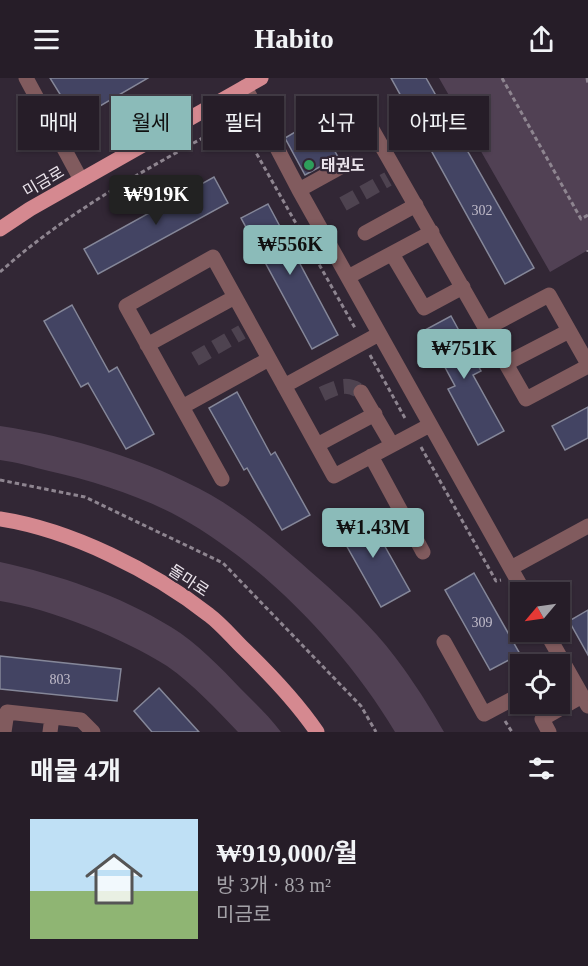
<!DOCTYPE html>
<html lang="ko">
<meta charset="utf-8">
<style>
:root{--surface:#261d28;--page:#322a34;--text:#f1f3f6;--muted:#a4a2a8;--line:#423b45;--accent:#8bbbb9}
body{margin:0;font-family:"Times New Roman","Noto Sans KR",serif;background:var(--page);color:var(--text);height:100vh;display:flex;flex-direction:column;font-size:22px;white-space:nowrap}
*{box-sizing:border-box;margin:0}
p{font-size:20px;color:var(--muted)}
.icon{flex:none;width:33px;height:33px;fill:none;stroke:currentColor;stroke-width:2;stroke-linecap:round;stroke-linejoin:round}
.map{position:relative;height:654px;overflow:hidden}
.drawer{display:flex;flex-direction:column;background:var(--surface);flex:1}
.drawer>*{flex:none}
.banner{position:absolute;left:18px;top:18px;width:552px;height:54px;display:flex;gap:12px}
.needle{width:39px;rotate:241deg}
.buttons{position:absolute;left:510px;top:504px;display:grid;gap:12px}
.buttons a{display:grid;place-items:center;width:60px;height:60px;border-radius:0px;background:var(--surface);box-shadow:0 2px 4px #0004,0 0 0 2px var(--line);font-size:30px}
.price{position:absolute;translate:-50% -51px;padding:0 14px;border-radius:6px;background:var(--accent);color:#111;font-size:20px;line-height:39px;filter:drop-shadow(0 2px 3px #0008)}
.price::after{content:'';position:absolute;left:50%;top:36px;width:18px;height:14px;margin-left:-9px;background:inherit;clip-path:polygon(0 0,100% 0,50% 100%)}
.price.selected{background:#222;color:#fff}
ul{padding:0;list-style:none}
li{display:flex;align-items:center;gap:18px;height:150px;padding:0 30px}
li span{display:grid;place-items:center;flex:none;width:168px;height:120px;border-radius:0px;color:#555}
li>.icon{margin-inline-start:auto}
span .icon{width:72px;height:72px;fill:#fffc;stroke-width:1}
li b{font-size:26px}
h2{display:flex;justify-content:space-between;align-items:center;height:72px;padding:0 30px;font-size:26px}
.pill{padding:0 21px;border-radius:0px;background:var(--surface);box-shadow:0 2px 4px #0004,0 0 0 2px var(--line);font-size:21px;line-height:54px}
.pill.selected{background:var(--accent);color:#111}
header{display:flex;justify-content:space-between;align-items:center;height:78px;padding:0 30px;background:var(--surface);font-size:27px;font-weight:700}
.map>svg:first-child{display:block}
.green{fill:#514154}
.building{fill:#434463;stroke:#858799;stroke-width:1.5}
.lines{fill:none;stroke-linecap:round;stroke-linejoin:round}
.minor-tunnel{stroke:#4e4350;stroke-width:15;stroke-dasharray:15 8;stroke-linecap:butt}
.path{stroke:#8e8590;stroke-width:3;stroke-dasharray:4.5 3;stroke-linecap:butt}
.minor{stroke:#815b5e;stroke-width:15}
.major{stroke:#d58990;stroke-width:15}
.leisure-dot{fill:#2e9e5b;stroke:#322735;stroke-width:2}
.labels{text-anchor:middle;stroke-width:4.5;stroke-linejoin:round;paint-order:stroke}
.number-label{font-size:14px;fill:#c0bbc9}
.poi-label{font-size:16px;font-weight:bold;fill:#eae3eb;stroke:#322735;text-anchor:start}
.street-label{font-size:16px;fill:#eae3eb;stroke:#322735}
</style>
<header><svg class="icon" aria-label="menu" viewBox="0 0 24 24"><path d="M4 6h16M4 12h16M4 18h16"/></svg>Habito<svg class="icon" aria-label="share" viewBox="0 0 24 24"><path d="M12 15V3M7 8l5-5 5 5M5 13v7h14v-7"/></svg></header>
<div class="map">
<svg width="588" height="654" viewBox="0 0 588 654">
<rect width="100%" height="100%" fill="#322735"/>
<!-- green -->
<path class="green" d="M439 0H588V172L550 194Z
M0 348C69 358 149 382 211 417 244 436 272 460 301 485 327 508 354 531 377 557 401 584 426 622 444 654H395C346 572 265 487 181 440 141 418 94 403 49 393 33 389 16 384 0 382Z
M0 484C59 497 119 517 171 549 197 565 220 589 240 610 254 624 269 638 281 654H238C216 631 193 606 167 588 123 560 51 531 0 523Z"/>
<!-- building -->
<path class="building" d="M50 0H148L76 42Z
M391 0H426L534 190 505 206Z
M317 41 338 79 305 97 285 60Z
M214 99 228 125 98 196 84 171Z
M268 126 338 257 312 271 241 140Z
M72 227 109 294 117 289 154 356 126 371 88 305 81 309 44 243Z
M451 238 481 293 473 297 504 353 478 367 448 311 455 308 425 252Z
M237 314 271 377 275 374 310 437 282 452 247 390 244 392 209 330Z
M588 329V360L565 372 552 348Z
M365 433 410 513 381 529 336 449Z
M474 495 520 576 490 592 445 512Z
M588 532V577L569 543Z
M0 578 121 591 117 623 0 611Z
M159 610 199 654H152L134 633Z"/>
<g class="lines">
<!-- minor-tunnel -->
<path class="minor-tunnel" d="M343 126 388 101
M195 281 242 254
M322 316C337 309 347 304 361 314"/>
<!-- path -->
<path class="path" d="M502 0 581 141 588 137
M587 0 588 6
M588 172V174
M0 194C70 131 156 86 237 41L355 250
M370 277 406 342
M421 369 496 503 501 502
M0 402 85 419 223 485 361 628 376 654
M505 643 512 654"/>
<!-- minor -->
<path class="minor" d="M26 0 81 102
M245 9 299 112 524 514
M369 46 526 321 588 288
M299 112 348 85
M365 155 416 127
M392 176 424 230 463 209
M348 199 432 154
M487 250 549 217 588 286
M147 267 235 219
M507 285 569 253
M284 308 379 256
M361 314 392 367
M182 329 269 281
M317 367 375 336
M371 378 423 474
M222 401 126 228 213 179 334 398 430 347
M511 490 588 448
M546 554 588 628
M444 564 484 636 520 617
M4 654 7 634 81 642 93 654
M50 654 52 639
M549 654 542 641 582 618"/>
<!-- major -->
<path class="major" d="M0 151 30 131 261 0
M0 441C71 452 153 493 209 537 221 546 231 558 242 569 269 595 296 623 317 654"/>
</g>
<!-- markers -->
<circle class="leisure-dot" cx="309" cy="87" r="6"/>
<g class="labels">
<!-- number labels -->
<g class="number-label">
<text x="482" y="137">302</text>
<text x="482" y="549">309</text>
<text x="60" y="606">803</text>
</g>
<!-- poi labels -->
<g class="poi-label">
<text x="321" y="93">태권도</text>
</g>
<!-- street labels -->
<g class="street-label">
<text transform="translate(43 103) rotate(-30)" y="6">미금로</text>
<text transform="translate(189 502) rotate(33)" y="6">돌마로</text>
</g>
</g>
</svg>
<div class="buttons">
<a><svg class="needle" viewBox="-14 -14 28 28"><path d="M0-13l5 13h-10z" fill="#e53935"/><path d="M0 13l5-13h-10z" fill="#a4a2a8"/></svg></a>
<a><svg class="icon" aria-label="locate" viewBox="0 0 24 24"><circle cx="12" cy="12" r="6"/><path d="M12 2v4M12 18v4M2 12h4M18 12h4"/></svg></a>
</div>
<b class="price selected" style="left:156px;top:148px">₩919K</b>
<b class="price" style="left:290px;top:198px">₩556K</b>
<b class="price" style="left:464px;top:302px">₩751K</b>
<b class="price" style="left:373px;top:481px">₩1.43M</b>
<div class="banner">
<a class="pill">매매</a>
<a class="pill selected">월세</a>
<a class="pill">필터</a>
<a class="pill">신규</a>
<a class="pill">아파트</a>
</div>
</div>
<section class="drawer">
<h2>매물 4개<svg class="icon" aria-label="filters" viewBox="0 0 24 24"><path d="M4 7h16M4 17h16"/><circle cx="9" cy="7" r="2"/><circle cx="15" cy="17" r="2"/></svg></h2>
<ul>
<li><span style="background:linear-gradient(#bfe0f5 60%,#8fb573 0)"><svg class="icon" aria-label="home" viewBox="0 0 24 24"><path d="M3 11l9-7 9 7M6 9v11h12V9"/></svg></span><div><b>₩919,000/월</b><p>방 3개 · 83 m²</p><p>미금로</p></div></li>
</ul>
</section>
